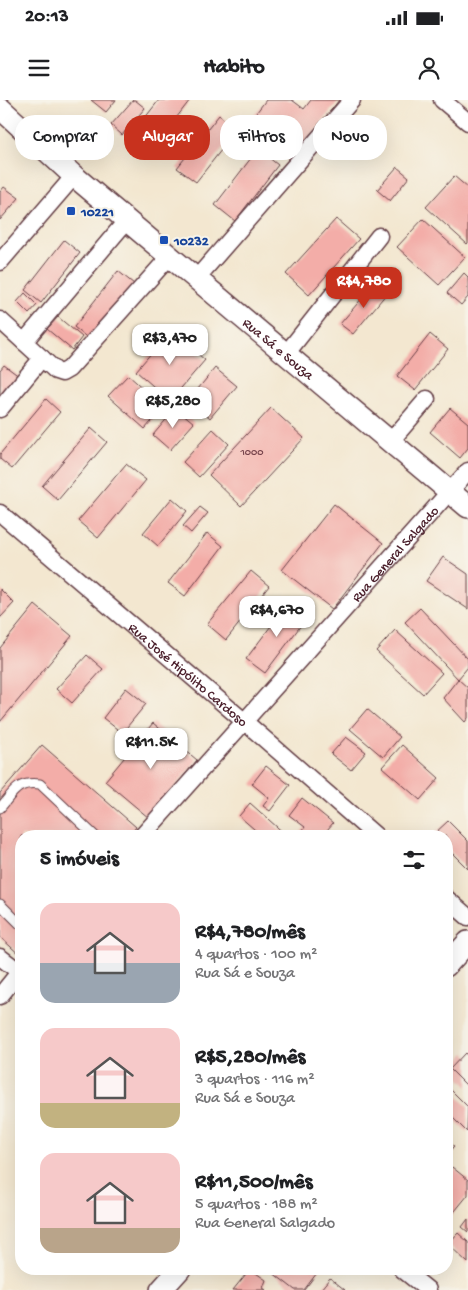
<!DOCTYPE html>
<html lang="pt">
<meta charset="utf-8">
<style>
:root{--surface:#fff;--page:#f6f6f6;--text:#202124;--muted:#757577;--accent:#c8321e}
body{margin:0;font-family:"Gochi Hand",sans-serif;background:var(--page);color:var(--text);height:100vh;display:flex;flex-direction:column;font-size:19px;white-space:nowrap}
*{box-sizing:border-box;margin:0}
p{font-size:16px;color:var(--muted)}
.icon{flex:none;width:28px;height:28px;fill:none;stroke:currentColor;stroke-width:2;stroke-linecap:round;stroke-linejoin:round}
.map{position:relative;flex:1;overflow:hidden}
.side{position:absolute;left:15px;top:730px;width:438px;height:445px;display:flex;flex-direction:column;background:var(--surface);border-radius:20px;box-shadow:0 5px 20px #0002}
.side>*{flex:none}
.top-card{position:absolute;left:15px;top:15px;width:439px;height:45px;display:flex;gap:10px}
.price{position:absolute;translate:-50% -42px;padding:0 11px;border-radius:10px;background:#fff;color:#222;font-size:16px;line-height:32px;filter:drop-shadow(0 1px 2px #0008)}
.price::after{content:'';position:absolute;left:50%;top:30px;width:15px;height:11px;margin-left:-8px;background:inherit;clip-path:polygon(0 0,100% 0,50% 100%)}
.price.on{background:var(--accent);color:#fff}
ul{padding:0;list-style:none}
li{display:flex;align-items:center;gap:15px;height:125px;padding:0 25px}
li span{display:grid;place-items:center;flex:none;width:140px;height:100px;border-radius:15px;color:#555}
li>.icon{margin-inline-start:auto}
span .icon{width:60px;height:60px;fill:#fffc;stroke-width:1}
li b{font-size:21px}
h2{display:flex;justify-content:space-between;align-items:center;height:60px;padding:0 25px;font-size:21px}
.tag{padding:0 18px;border-radius:20px;background:var(--surface);box-shadow:0 5px 20px #0002;font-size:18px;line-height:45px}
.tag.on{background:var(--accent);color:#fff}
.status{display:flex;justify-content:space-between;align-items:center;height:35px;padding:0 25px;background:var(--surface);direction:ltr}
.status svg{height:14px;fill:currentColor}
header{display:flex;justify-content:space-between;align-items:center;height:65px;padding:0 25px;background:var(--surface);font-size:22px;font-weight:700}
.map>svg:first-child{display:block}
.building{fill:#f3ada8}
.lines{fill:none;stroke-linecap:round;stroke-linejoin:round}
.service-casing{stroke:#633d44;stroke-width:11}
.minor-casing{stroke:#633d44;stroke-width:19}
.tertiary-casing{stroke:#633d44;stroke-width:24}
.service{stroke:#fff;stroke-width:9}
.minor{stroke:#fff;stroke-width:16}
.tertiary{stroke:#fff;stroke-width:21}
.transit-dot{fill:#1a4fb4;stroke:#f7f3e8;stroke-width:2}
.labels{text-anchor:middle;stroke-width:4;stroke-linejoin:round;paint-order:stroke}
.number-label{font-size:11px;fill:#74424a}
.transit-label{font-size:14px;font-weight:bold;fill:#164399;stroke:#f7f3e8;text-anchor:start}
.street-label{font-size:14px;fill:#4a1f2b;stroke:#f7f3e8}
</style>
<div class="status"><b>20:13</b><svg viewBox="0 0 49 12"><path d="M0 12V9h3v3zM5 12V6h3v6zM10 12V3h3v9zM15 12V0h3v12zM26 1h20v11H26zM47 4h2v5h-2z"/></svg></div>
<header><svg class="icon" aria-label="menu" viewBox="0 0 24 24"><path d="M4 6h16M4 12h16M4 18h16"/></svg>Habito<svg class="icon" aria-label="person" viewBox="0 0 24 24"><circle cx="12" cy="8" r="4"/><path d="M4 21q1-7 8-7t8 7"/></svg></header>
<div class="map">
<svg width="468" height="1190" viewBox="0 0 468 1190">
<rect width="100%" height="100%" fill="#f7f3e8"/>
<filter id="ink" filterUnits="userSpaceOnUse"><feTurbulence type="fractalNoise" baseFrequency=".02" numOctaves="2"/><feDisplacementMap in="SourceGraphic" scale="10" xChannelSelector="R" yChannelSelector="G"/><feConvolveMatrix kernelMatrix="1 2 1 2 8 2 1 2 1" color-interpolation-filters="sRGB"/></filter>
<filter id="wash" filterUnits="userSpaceOnUse"><feTurbulence type="fractalNoise" baseFrequency=".0096" numOctaves="4" result="noise"/><feDisplacementMap in="SourceGraphic" scale="20" xChannelSelector="R" yChannelSelector="G"/><feGaussianBlur stdDeviation="1.12" result="paint"/><feColorMatrix in="noise" values="0 0 0 0 0 0 0 0 0 0 0 0 0 0 0 0 0 1.4 0 .05"/><feComposite in="paint" operator="in"/></filter>
<g filter="url(#wash)">
<rect width="100%" height="100%" fill="#f3e7d0"/>
<g id="blocks">
<!-- building -->
<path class="building" d="M91 0H116L106 12Z
M133 0H135L145 8 122 35 111 25Z
M159 0H190L153 48 133 33Z
M266 0H292L304 9 311 0H339L294 58 277 44 287 31 272 20 263 31 250 21Z
M219 15 237 30 196 82 177 68Z
M258 49 278 65 235 121 215 105Z
M397 67 409 77 390 101 377 90Z
M454 76 468 88V143L467 144 426 107Z
M4 87 19 98 0 120V92Z
M336 119 359 139 309 195 286 174Z
M423 119 465 157 439 185 397 147Z
M64 140 80 153 41 203 25 190Z
M118 171 134 184 90 240 74 227Z
M464 173 468 177V197L461 205 447 193Z
M375 183 387 193 353 234 340 224Z
M25 193 37 205 29 214 17 202Z
M58 217 82 237 72 250 47 229Z
M170 231 205 260 170 301 136 271Z
M430 234 448 249 415 290 397 276Z
M4 265 20 277 0 303V270Z
M215 268 237 286 210 318 189 300Z
M128 275 164 307 145 329 108 296Z
M46 299 60 312 12 369 0 359V354Z
M176 308 194 323 170 350 153 335Z
M271 308 304 338 241 406 209 375Z
M450 308 468 323V348L460 358 430 332Z
M91 328 107 342 58 400 42 386Z
M213 329 229 344 199 377 183 362Z
M126 364 146 380 98 438 78 421Z
M172 398 187 411 158 446 143 433Z
M334 404 383 443 332 509 282 470Z
M200 407 208 413 191 433 183 426Z
M207 433 223 446 185 496 168 483Z
M443 457 468 474V509L426 481Z
M251 471 269 486 226 540 207 524Z
M0 489 14 503 0 518Z
M289 502 308 516 265 573 246 559Z
M35 505 72 536 0 622V548Z
M420 508 468 559V567L458 579 405 522Z
M395 530 442 573 423 594 376 551Z
M87 555 103 569 72 603 56 589Z
M458 579 468 588V618L465 622 443 598Z
M126 588 146 604 122 633 103 618Z
M367 609 400 637 383 657 350 629Z
M153 623 197 660 149 718 105 681Z
M346 637 366 652 351 670 331 654Z
M42 645 136 727 129 736H21V856L0 837V693Z
M402 645 439 678 420 700 382 667Z
M266 666 290 685 270 711 263 706 269 698 252 684Z
M302 698 333 723 322 736H301L299 735 305 727 289 715Z
M250 703 287 736H262L239 716Z
M448 721 468 741V769L446 747V736H436L434 734Z
M465 953 468 956V987L450 969Z
M446 985 468 1007 467 1032 446 1011Z
M446 1040 454 1046 446 1055Z
M452 1067 468 1080V1095L446 1122V1075Z
M468 1119V1132L462 1127Z
M458 1133 468 1142V1163L448 1144Z
M250 1169 266 1180 263 1188 266 1190H233Z
M268 1169H320L304 1190H295Z
M330 1178 345 1190H320Z"/>
</g>
</g>
<g filter="url(#ink)">
<use href="#blocks" fill-opacity="0" stroke="#633d44" stroke-width="1"/>
<g class="lines">
<!-- service casing -->
<g class="service-casing">
<path id="service" d="M0 708C14 692 17 681 40 684L95 736
M0 804 21 825"/>
</g>
<!-- minor casing -->
<g class="minor-casing">
<g id="minor">
<path d="M442 0 468 22"/>
<path d="M0 162 74 76"/>
<path d="M196 179 352 0"/>
<path d="M0 220 56 271 62 273 69 269 170 156"/>
<path d="M24 242 127 120"/>
<path d="M286 254 379 136"/>
<path d="M0 309 42 258"/>
<path d="M390 342 427 299"/>
<path id="s1" d="M0 413 245 622 376 736"/>
<path id="s2" d="M142 736 468 371"/>
<path d="M446 798 468 817"/>
<path d="M0 857 21 873"/>
<path d="M0 896 21 870"/>
<path d="M402 1169 428 1190"/>
</g>
</g>
<!-- tertiary casing -->
<g class="tertiary-casing">
<g id="tertiary">
<path id="s3" d="M0 8 74 76 468 407"/>
<path d="M446 866 468 842"/>
<path d="M161 1190 180 1169"/>
</g>
</g>
<!-- service -->
<use href="#service" class="service"/>
<!-- minor -->
<use href="#minor" class="minor"/>
<!-- tertiary -->
<use href="#tertiary" class="tertiary"/>
</g>
</g>
<!-- markers -->
<g class="transit-dot">
<rect x="66" y="106" width="10" height="10" rx="2.5"/>
<rect x="159" y="135" width="10" height="10" rx="2.5"/>
</g>
<g class="labels">
<!-- number labels -->
<g class="number-label">
<text x="252" y="355">1000</text>
</g>
<!-- transit labels -->
<g class="transit-label">
<text x="81" y="116">10221</text>
<text x="174" y="145">10232</text>
</g>
<!-- street labels -->
<g class="street-label">
<text dy="5" stroke="none"><textPath href="#s3" startOffset="368">Rua Sá e Souza</textPath></text>
<text dy="5" stroke="none"><textPath href="#s2" startOffset="379">Rua General Salgado</textPath></text>
<text dy="5" stroke="none"><textPath href="#s1" startOffset="248">Rua José Hipólito Cardoso</textPath></text>
</g>
</g>
</svg>
<b class="price on" style="left:364px;top:209px">R$4,780</b>
<b class="price" style="left:170px;top:266px">R$3,470</b>
<b class="price" style="left:173px;top:329px">R$5,280</b>
<b class="price" style="left:277px;top:538px">R$4,670</b>
<b class="price" style="left:151px;top:670px">R$11.5K</b>
<div class="top-card">
<a class="tag">Comprar</a>
<a class="tag on">Alugar</a>
<a class="tag">Filtros</a>
<a class="tag">Novo</a>
</div>
<section class="side">
<h2>5 imóveis<svg class="icon" aria-label="filters" viewBox="0 0 24 24"><path d="M4 7h16M4 17h16"/><circle cx="9" cy="7" r="2"/><circle cx="15" cy="17" r="2"/></svg></h2>
<ul>
<li><span style="background:linear-gradient(#f6c9c9 60%,#9aa5b1 0)"><svg class="icon" aria-label="home" viewBox="0 0 24 24"><path d="M3 11l9-7 9 7M6 9v11h12V9"/></svg></span><div><b>R$4,780/mês</b><p>4 quartos · 100 m²</p><p>Rua Sá e Souza</p></div></li>
<li><span style="background:linear-gradient(#f6c9c9 75%,#c2b280 0)"><svg class="icon" aria-label="home" viewBox="0 0 24 24"><path d="M3 11l9-7 9 7M6 9v11h12V9"/></svg></span><div><b>R$5,280/mês</b><p>3 quartos · 116 m²</p><p>Rua Sá e Souza</p></div></li>
<li><span style="background:linear-gradient(#f6c9c9 75%,#b9a48a 0)"><svg class="icon" aria-label="home" viewBox="0 0 24 24"><path d="M3 11l9-7 9 7M6 9v11h12V9"/></svg></span><div><b>R$11,500/mês</b><p>5 quartos · 188 m²</p><p>Rua General Salgado</p></div></li>
</ul>
</section>
</div>
